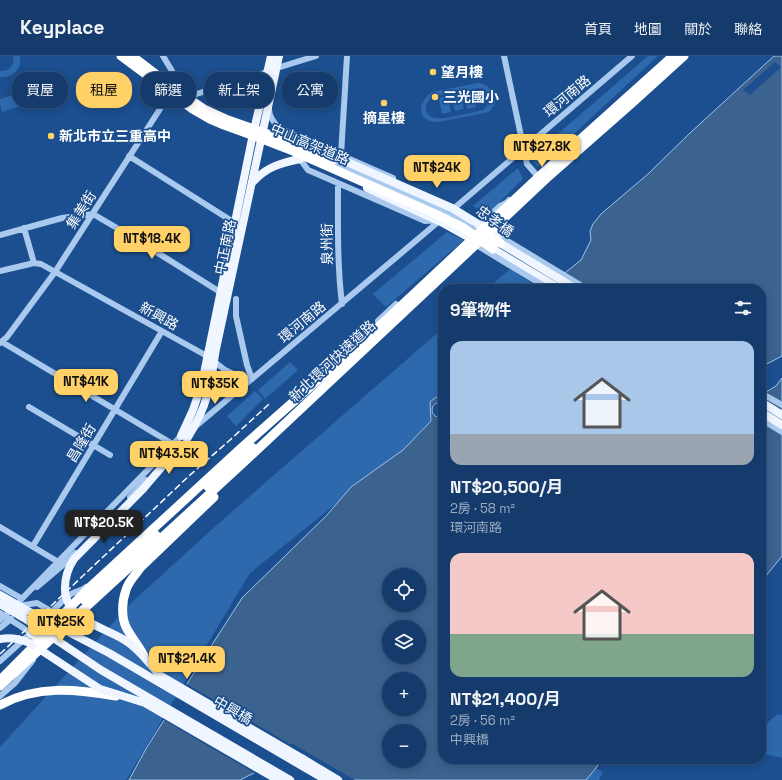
<!DOCTYPE html>
<html lang="zh-TW">
<meta charset="utf-8">
<style>
:root{--surface:#143b6b;--page:#214673;--text:#f1f3f6;--muted:#9dadc1;--line:#33557e;--accent:#ffd166}
body{margin:0;font-family:"Space Grotesk","Noto Sans TC",sans-serif;background:var(--page);color:var(--text);height:100vh;display:flex;flex-direction:column;font-size:15px;white-space:nowrap}
*{box-sizing:border-box;margin:0}
p{font-size:13px;color:var(--muted)}
.icon{flex:none;width:22px;height:22px;fill:none;stroke:currentColor;stroke-width:2;stroke-linecap:round;stroke-linejoin:round}
.map{position:relative;flex:1;overflow:hidden}
.side{position:absolute;left:438px;top:228px;width:328px;height:480px;display:flex;flex-direction:column;background:var(--surface);border-radius:16px;box-shadow:0 2px 10px #0003,0 0 0 1px var(--line)}
.side>*{flex:none}
.guide{position:absolute;left:12px;top:16px;width:366px;height:36px;display:flex;gap:8px}
.controls{position:absolute;left:382px;top:512px;display:grid;gap:8px}
.controls a{display:grid;place-items:center;width:44px;height:44px;border-radius:50%;background:var(--surface);box-shadow:0 2px 10px #0003,0 0 0 1px var(--line);font-size:20px}
.price{position:absolute;translate:-50% -34px;padding:0 9px;border-radius:8px;background:var(--accent);color:#111;font-size:13px;line-height:26px;filter:drop-shadow(0 1px 2px #0008)}
.price::after{content:'';position:absolute;left:50%;top:24px;width:12px;height:9px;margin-left:-6px;background:inherit;clip-path:polygon(0 0,100% 0,50% 100%)}
.price.selected{background:#222;color:#fff}
ul{padding:0;list-style:none}
li{display:grid;align-content:center;gap:8px;height:212px;padding:0 12px}
li span{display:grid;place-items:center;height:124px;border-radius:12px;color:#555}
li>.icon{margin-inline-start:auto}
span .icon{width:72px;height:72px;fill:#fffc;stroke-width:1}
li b{font-size:17px}
h2{display:flex;justify-content:space-between;align-items:center;height:48px;padding:0 12px;font-size:17px}
.tag{padding:0 14px;border-radius:16px;background:var(--surface);box-shadow:0 2px 10px #0003,0 0 0 1px var(--line);font-size:14px;line-height:36px}
.tag.selected{background:var(--accent);color:#111}
header{display:flex;align-items:center;gap:24px;box-sizing:border-box;height:56px;padding:0 20px;background:var(--surface);border-bottom:1px solid var(--line)}
header strong{font-size:19px}
nav{display:flex;gap:22px;margin-inline-start:auto;font-size:14px}
.map>svg:first-child{display:block}
.green{fill:#2e69ad;fill-rule:evenodd}
.water{fill:#3c6290;stroke:#9cc4f0;fill-rule:evenodd}
.pier{fill:#1b4f8f}
.lines{fill:none;stroke-linecap:round;stroke-linejoin:round}
.minor{stroke:#a9c9ee;stroke-width:6}
.major{stroke:#f0f6ff;stroke-width:8}
.highway{stroke:#fff;stroke-width:9}
.rail{stroke:#fff;stroke-width:1.5;stroke-dasharray:7 3;stroke-linecap:butt}
.minor-bridge{stroke:#a9c9ee;stroke-width:6}
.major-bridge{stroke:#f0f6ff;stroke-width:8}
.highway-bridge{stroke:#fff;stroke-width:9}
.poi-dot{fill:#ffd166;stroke:#1b4f8f;stroke-width:1.5}
.labels{text-anchor:middle;stroke-width:3.5;stroke-linejoin:round;paint-order:stroke}
.poi-label{font-size:14px;font-weight:bold;fill:#fff;stroke:#1b4f8f;text-anchor:start}
.street-label{font-size:14px;fill:#fff;stroke:#1b4f8f}
</style>
<header>
<strong>Keyplace</strong>
<nav><a>首頁</a><a>地圖</a><a>關於</a><a>聯絡</a></nav>
</header>
<div class="map">
<svg width="782" height="724" viewBox="0 0 782 724">
<rect width="100%" height="100%" fill="#1b4f8f"/>
<!-- green -->
<path class="green" d="M13 0H20C22 13 13 22 0 21V15C10 15 15 9 13 0Z
M648 0H658L538 111 530 102Z
M478 27C489 28 500 39 493 51 493 52 489 56 489 56L438 66C416 66 417 47 432 36ZM478 32C486 32 487 35 489 42L487 50 483 54C473 56 444 64 435 62 431 62 427 58 426 54 424 49 429 44 432 41Z
M22 36 26 48 2 56 0 48V43Z
M473 36 476 51 467 53 464 38Z
M460 38 464 53 455 55 451 39Z
M448 40 451 56 442 58 439 42Z
M518 112 523 123 482 163 480 154 473 150Z
M447 176 464 184 386 251 373 238Z
M510 213 540 233H487Z
M443 272V336L430 347 431 365 419 381 250 517 126 724H0V691L131 547 219 467Z
M290 306 298 314 265 343 258 334Z
M255 335 263 343 236 370 227 360Z
M778 658 782 659V702L761 697V676L769 665Z
M596 712 603 716 599 724H586Z"/>
<!-- water -->
<path class="water" d="M774 0H782V300L761 311V233H545L581 204 591 184 590 175 593 168 601 158 648 118 690 77Z
M782 322V500L761 526V339L776 330Z
M443 336V347C428 344 429 364 443 361V703H602L596 712 586 724H269L282 715H258L240 724H129L147 691 199 609 242 542 327 459 351 431 403 394 431 365 430 346ZM389 519H419V549H389ZM389 571H419V601H389ZM389 623H419V653H389ZM389 675H419V705H389Z"/>
<!-- pier -->
<path class="pier" d="M775 6 781 11 750 39 743 34Z
M185 627 290 688H293L355 724H267L272 711 256 718 162 663Z"/>
<g class="lines">
<!-- minor -->
<path class="minor" d="M504 0 527 108 540 123
M190 40 267 16 277 12 316 0
M269 53C269 61 274 67 279 72L393 122
M341 99 347 0
M129 100 235 167
M300 103 308 114 425 165 436 164
M329 104 449 156 466 166 475 177
M338 127C338 167 337 208 342 248
M24 172 34 207
M0 179 62 162 93 158 134 182 220 236
M470 179 500 150 506 147 509 144
M496 179 501 181 587 233
M0 215 34 207 41 208 207 300 225 314 241 322 252 323 247 309 236 260V243
M378 265 396 248
M2 286 176 390
M0 287 7 281 55 216 178 25 163 0
M761 337 782 349
M29 351 110 399
M761 363 782 376
M196 370 431 172 632 0
M130 441 146 424
M0 471 60 507
M33 490 162 275
M0 530 21 542
M37 531 63 509 75 497
M18 550 37 547 56 558
M52 556C58 550 64 542 71 538 76 535 81 535 86 531
M0 557 31 577 0 605
M0 564 5 560 173 388 183 378
M0 572 11 563
M0 640 15 627 33 604"/>
<!-- major -->
<path class="major" d="M277 77 295 83 306 88
M253 126C266 111 281 107 300 103
M497 181 500 187 576 233
M493 193 560 233
M761 346 782 359
M761 356 782 369
M181 380 193 354 202 327 252 83 271 0
M187 383C195 370 203 355 207 340 212 325 213 309 216 293L279 0
M143 433 179 391
M303 703 338 724"/>
<!-- highway -->
<path class="highway" d="M31 577 40 584
M144 600C139 590 131 581 126 571 121 560 122 545 126 534 128 526 136 518 141 511L214 441
M0 624 40 584
M0 649C37 629 75 633 116 640"/>
<!-- rail -->
<path class="rail" d="M0 598 190 419 230 384 269 348"/>
<!-- minor-bridge -->
<path class="minor-bridge" d="M473 187 549 233"/>
<!-- major-bridge -->
<path class="major-bridge" d="M306 88 452 152 496 179
M367 132 441 166 477 186
M143 433 74 503C68 512 65 521 65 532 64 564 105 571 126 585 140 594 150 609 161 620L303 703
M0 539 28 555 109 597 326 724
M0 548 24 562 101 614 290 724
M0 583C11 581 20 583 30 587L100 633 110 636 145 647 278 724"/>
<!-- highway-bridge -->
<path class="highway-bridge" d="M121 0 191 52 210 63 224 69 257 81 288 93 438 159 462 171 493 193
M132 0 186 41 204 53 228 64 282 83 332 105
M482 177 500 187
M208 431 252 391
M84 544 156 479
M38 584 90 531 240 393 387 263 545 115 673 0
M0 630 242 408 549 120 632 47 684 0"/>
</g>
<!-- markers -->
<g class="poi-dot">
<circle cx="433" cy="16" r="4"/>
<circle cx="435" cy="41" r="4"/>
<circle cx="384" cy="47" r="4"/>
<circle cx="51" cy="80" r="4"/>
</g>
<g class="labels">
<!-- poi labels -->
<g class="poi-label">
<text x="441" y="21">望月樓</text>
<text x="443" y="46">三光國小</text>
<text x="384" y="67" text-anchor="middle">摘星樓</text>
<text x="59" y="85">新北市立三重高中</text>
</g>
<!-- street labels -->
<g class="street-label">
<text transform="translate(567 40) rotate(-40)" y="5">環河南路</text>
<text transform="translate(310 88) rotate(23)" y="5">中山高架道路</text>
<text transform="translate(81 154) rotate(-57)" y="5">集美街</text>
<text transform="translate(495 165) rotate(36)" y="5">忠孝橋</text>
<text transform="translate(327 188) rotate(-91)" y="5">泉州街</text>
<text transform="translate(225 191) rotate(-78)" y="5">中正南路</text>
<text transform="translate(159 260) rotate(29)" y="5">新興路</text>
<text transform="translate(302 266) rotate(-40)" y="5">環河南路</text>
<text transform="translate(332 305) rotate(-43)" y="5">新北環河快速道路</text>
<text transform="translate(81 387) rotate(-59)" y="5">昌隆街</text>
<text transform="translate(233 654) rotate(30)" y="5">中興橋</text>
</g>
</g>
</svg>
<div class="controls">
<a><svg class="icon" aria-label="locate" viewBox="0 0 24 24"><circle cx="12" cy="12" r="6"/><path d="M12 2v4M12 18v4M2 12h4M18 12h4"/></svg></a>
<a><svg class="icon" aria-label="layers" viewBox="0 0 24 24"><path d="M12 4l9 5-9 5-9-5zM3 14l9 5 9-5"/></svg></a>
<a>+</a>
<a>−</a>
</div>
<b class="price" style="left:542px;top:112px">NT$27.8K</b>
<b class="price" style="left:437px;top:133px">NT$24K</b>
<b class="price" style="left:152px;top:204px">NT$18.4K</b>
<b class="price" style="left:86px;top:347px">NT$41K</b>
<b class="price" style="left:215px;top:349px">NT$35K</b>
<b class="price" style="left:169px;top:419px">NT$43.5K</b>
<b class="price selected" style="left:104px;top:488px">NT$20.5K</b>
<b class="price" style="left:61px;top:587px">NT$25K</b>
<b class="price" style="left:187px;top:624px">NT$21.4K</b>
<div class="guide">
<a class="tag">買屋</a>
<a class="tag selected">租屋</a>
<a class="tag">篩選</a>
<a class="tag">新上架</a>
<a class="tag">公寓</a>
</div>
<section class="side">
<h2>9筆物件<svg class="icon" aria-label="filters" viewBox="0 0 24 24"><path d="M4 7h16M4 17h16"/><circle cx="9" cy="7" r="2"/><circle cx="15" cy="17" r="2"/></svg></h2>
<ul>
<li><span style="background:linear-gradient(#a9c7e8 75%,#9aa5b1 0)"><svg class="icon" aria-label="home" viewBox="0 0 24 24"><path d="M3 11l9-7 9 7M6 9v11h12V9"/></svg></span><div><b>NT$20,500/月</b><p>2房 · 58 m²</p><p>環河南路</p></div></li>
<li><span style="background:linear-gradient(#f6c9c9 65%,#7fa58c 0)"><svg class="icon" aria-label="home" viewBox="0 0 24 24"><path d="M3 11l9-7 9 7M6 9v11h12V9"/></svg></span><div><b>NT$21,400/月</b><p>2房 · 56 m²</p><p>中興橋</p></div></li>
</ul>
</section>
</div>
